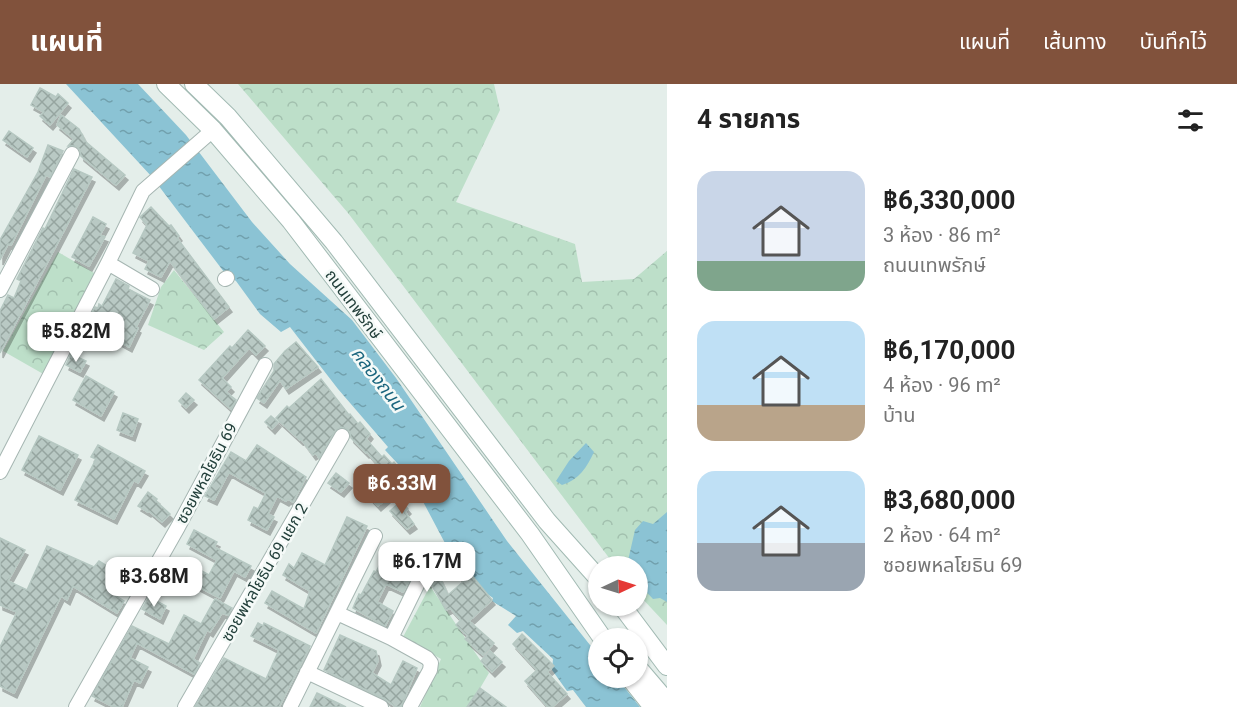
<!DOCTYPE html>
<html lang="th">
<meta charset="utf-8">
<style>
:root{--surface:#fff;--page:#f2f2f2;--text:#222;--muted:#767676;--accent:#81523c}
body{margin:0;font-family:Roboto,"Noto Sans Thai",sans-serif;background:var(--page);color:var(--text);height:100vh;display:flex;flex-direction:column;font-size:22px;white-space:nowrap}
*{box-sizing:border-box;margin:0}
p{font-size:20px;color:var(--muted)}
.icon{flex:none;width:33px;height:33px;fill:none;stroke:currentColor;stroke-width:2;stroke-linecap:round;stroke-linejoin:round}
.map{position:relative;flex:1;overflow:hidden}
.sheet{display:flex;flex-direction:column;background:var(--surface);width:570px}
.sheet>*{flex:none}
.needle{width:39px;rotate:86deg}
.buttons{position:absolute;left:588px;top:472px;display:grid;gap:12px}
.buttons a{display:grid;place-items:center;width:60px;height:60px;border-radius:50%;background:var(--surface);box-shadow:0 2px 4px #0004;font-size:30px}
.price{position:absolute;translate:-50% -51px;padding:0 14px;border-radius:12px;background:#fff;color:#222;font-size:20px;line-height:39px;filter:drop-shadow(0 2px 3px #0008)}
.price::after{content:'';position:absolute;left:50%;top:36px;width:18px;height:14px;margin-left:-9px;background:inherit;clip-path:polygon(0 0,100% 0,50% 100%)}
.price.on{background:var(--accent);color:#fff}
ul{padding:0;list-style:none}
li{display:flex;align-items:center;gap:18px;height:150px;padding:0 30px}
li span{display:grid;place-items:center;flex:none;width:168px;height:120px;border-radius:18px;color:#555}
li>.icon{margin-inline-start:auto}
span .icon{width:72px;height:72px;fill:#fffc;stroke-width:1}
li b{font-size:26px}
h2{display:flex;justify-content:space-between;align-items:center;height:72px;padding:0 30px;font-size:26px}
header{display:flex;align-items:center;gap:36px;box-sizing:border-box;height:84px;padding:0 30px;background:var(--accent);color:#fff}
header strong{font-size:28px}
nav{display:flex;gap:33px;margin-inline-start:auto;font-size:21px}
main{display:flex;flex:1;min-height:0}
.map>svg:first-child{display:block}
.forest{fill:url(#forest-crowns)}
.water{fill:url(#water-ripples)}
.building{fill:url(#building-cross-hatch);stroke:#b6c8c2;stroke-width:1.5;filter:url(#shadow)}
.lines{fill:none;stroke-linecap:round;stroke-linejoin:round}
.street-casing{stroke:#a6b6b2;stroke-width:16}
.secondary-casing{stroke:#a2bab3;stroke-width:20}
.street{stroke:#fff;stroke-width:14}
.secondary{stroke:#fff;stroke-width:18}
.labels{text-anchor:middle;stroke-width:5;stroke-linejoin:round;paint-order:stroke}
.street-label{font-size:16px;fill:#23403b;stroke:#f5faf8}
.water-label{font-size:18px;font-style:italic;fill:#1b667e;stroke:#f5faf8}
</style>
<header>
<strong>แผนที่</strong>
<nav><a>แผนที่</a><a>เส้นทาง</a><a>บันทึกไว้</a></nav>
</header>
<main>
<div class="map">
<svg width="667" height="623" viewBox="0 0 667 623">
<defs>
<pattern id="forest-crowns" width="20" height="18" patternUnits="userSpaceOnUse" patternTransform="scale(1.5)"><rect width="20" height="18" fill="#bddfc9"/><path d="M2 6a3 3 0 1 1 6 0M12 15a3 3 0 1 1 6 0" fill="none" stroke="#a2c0ae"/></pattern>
<pattern id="water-ripples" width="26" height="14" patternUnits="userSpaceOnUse" patternTransform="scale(1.5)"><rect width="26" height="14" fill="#8bc3d4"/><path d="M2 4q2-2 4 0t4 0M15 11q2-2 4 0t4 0" fill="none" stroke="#71a0ad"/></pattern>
<pattern id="building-cross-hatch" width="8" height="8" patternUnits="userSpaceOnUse" patternTransform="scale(1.5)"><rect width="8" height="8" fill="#b9c9c4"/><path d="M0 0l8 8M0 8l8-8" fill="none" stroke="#96a5a0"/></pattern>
<filter id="shadow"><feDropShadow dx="3" dy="5" stdDeviation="0" flood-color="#0004"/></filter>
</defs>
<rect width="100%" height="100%" fill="#e4eeea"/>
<!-- forest -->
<path class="forest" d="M238 0H494L500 26 456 118 575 160 582 198 634 195 667 167V541L638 510V483H616L348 129Z
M58 168 96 190 45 291 3 267Z
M174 186 224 248 204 266 148 241 161 203Z
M430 502 489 589 469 623H420L441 575 403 553Z"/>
<!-- water -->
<path class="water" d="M66 0H138L186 51 252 138 290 180 352 236 396 294 507 457 598 571V594H617L640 623H586L573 606 567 607 552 586 553 575 523 547 517 549 508 541 516 532 492 517 493 514 483 507 470 490 475 485 467 476 465 477 446 461 410 393 385 366 388 363 338 305 290 243 281 248 260 230 236 197 224 188 152 93Z
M586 359 594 368C587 383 579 396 562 401L556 397 569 377Z
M667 428V518L660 514 653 515 638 499V483H627V481L635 446 643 437 653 440Z"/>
<!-- building -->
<path class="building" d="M40 4 56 13 58 10 68 19 50 41 40 32 44 28 31 21Z
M61 31 79 45 86 58 125 91 116 101 81 72 80 66 77 62H68L74 55 57 41Z
M9 47 33 64 27 73 3 56Z
M48 61 63 67 50 93 46 91 11 161 8 160 0 176V156L38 88Z
M74 85 92 93 0 269V227L8 211 14 214 21 197 17 195 43 144 45 145Z
M151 123 169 142 171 141 179 152 177 154 229 223 214 235 170 177 161 193 145 185 149 177 133 169 147 141 140 133Z
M93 133 106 140 100 151 105 153 89 182 72 173Z
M116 195 129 202 128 205 150 216 136 243 138 244 129 263 109 252 116 240 102 232 98 239 90 234 95 223 98 224 99 220 102 222Z
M248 246 265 262 256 271 249 264 222 294 231 303 226 308 236 316 231 325 199 296 230 262 232 264Z
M296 258 318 283 286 305 280 296 264 319 257 314 274 287V280L285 267Z
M71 270 86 277 80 288 66 281Z
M86 292 114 308 101 332 73 316Z
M321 295 349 331 350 330 358 340 360 338 370 350 366 355 382 373 384 371 392 380 394 378 403 389 380 407 387 414 378 422 363 406 384 388 367 368 366 369 351 354 350 348 347 345 341 343 335 347 319 374 316 369 313 371 301 355 300 356 276 334 287 322 289 324Z
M186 309 194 316 186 324 179 317Z
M123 329 138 335 132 352 117 346Z
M271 332 278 338 272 345 265 338Z
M39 352 78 371 60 406 22 386Z
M98 361 145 387 138 399 134 396 114 435 75 416 96 375 91 373Z
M257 361 306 393 293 418 288 415 286 417 277 412 268 430 274 433 267 446 248 436 254 423 258 425 266 409 239 394 229 388 214 416 205 412 231 368 246 377Z
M336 389 349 399 341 408 328 399Z
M148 408 157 415 156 417 170 430 162 438 149 427 148 428 138 422Z
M401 417 408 425 405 428 414 440 407 445 390 427Z
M347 433 367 442 316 549 265 519 272 507 304 525 310 507 283 491 289 480 294 484 302 469 325 481Z
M194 446 217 458 214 463 251 482 245 493 234 487 220 514 170 488 178 474 209 491 217 476 187 460Z
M0 454 25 466 8 497 27 506 47 462 94 483 99 477 120 490 108 507 124 517 117 529 73 502 67 516 61 512 14 609 0 602V563L17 528 0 521Z
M388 464 410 475 427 467 448 511 464 497 456 489 467 479 473 486 470 489 492 516 469 537 494 559 483 571 465 555 468 552 456 541 461 536 450 524 446 526 430 498 428 499 427 493 422 489 418 480 403 508 386 500 377 518 393 527 385 542 353 524 359 510 361 511 374 487 376 488Z
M149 513 166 522 160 535 142 525Z
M215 515 232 524 228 531 222 529 210 548 207 546 193 575 200 579 194 590 137 559 130 574 148 583 140 599 134 596 122 623H114L92 612 132 542 169 560 184 531 201 540Z
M258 539 263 542 264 539 310 562 279 623H195L224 574 266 595 279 566 251 552Z
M522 550 554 582 547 588 567 610 552 623H548L525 597 537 586 513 560Z
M340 551 376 567 378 577 372 589 391 601 403 577 417 584 401 623H396L385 615 324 586Z
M490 567 502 578 492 588 481 577Z
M480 604 506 623H467Z
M317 609 346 623H310Z"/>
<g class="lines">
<!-- street casing -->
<g class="street-casing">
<path id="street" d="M108 179 152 205
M225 195 227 194
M0 206 72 70
M0 388 108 179 143 107 213 46
M337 529 391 554 427 574 431 579 430 586 410 623
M391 554 419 497
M307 588 381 623
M76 623 178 443 265 281
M185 623 342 352
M290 623 375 452"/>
</g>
<!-- secondary casing -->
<g class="secondary-casing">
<path id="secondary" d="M166 0 213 46 291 137 530 450 603 555
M194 0 228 33 334 158 547 437 598 494
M622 522 667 582
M638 584 667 618
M630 594 653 623"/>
</g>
<!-- street -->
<use href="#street" class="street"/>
<!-- secondary -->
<use href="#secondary" class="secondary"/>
</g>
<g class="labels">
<!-- street labels -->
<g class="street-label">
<text transform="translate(354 220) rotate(53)" y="6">ถนนเทพรักษ์</text>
<text transform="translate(206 389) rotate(-62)" y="6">ซอยพหลโยธิน 69</text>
<text transform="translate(264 488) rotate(-60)" y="6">ซอยพหลโยธิน 69 แยก 2</text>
</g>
<!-- water labels -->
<g class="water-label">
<text transform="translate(378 295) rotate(52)" y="6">คลองถนน</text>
</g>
</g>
</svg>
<div class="buttons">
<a><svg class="needle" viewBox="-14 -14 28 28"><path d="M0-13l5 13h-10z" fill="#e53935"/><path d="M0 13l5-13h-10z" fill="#767676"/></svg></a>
<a><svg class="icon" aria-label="locate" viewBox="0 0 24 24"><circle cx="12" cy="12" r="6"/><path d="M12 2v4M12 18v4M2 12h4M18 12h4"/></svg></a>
</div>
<b class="price" style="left:76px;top:279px">฿5.82M</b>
<b class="price on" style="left:402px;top:431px">฿6.33M</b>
<b class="price" style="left:427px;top:509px">฿6.17M</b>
<b class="price" style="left:154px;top:524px">฿3.68M</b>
</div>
<section class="sheet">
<h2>4 รายการ<svg class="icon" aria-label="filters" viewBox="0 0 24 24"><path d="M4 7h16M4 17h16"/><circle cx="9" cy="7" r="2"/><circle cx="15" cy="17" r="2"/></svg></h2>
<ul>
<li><span style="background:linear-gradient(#c9d6e8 75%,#7fa58c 0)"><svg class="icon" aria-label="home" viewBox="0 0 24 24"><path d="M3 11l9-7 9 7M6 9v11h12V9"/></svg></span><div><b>฿6,330,000</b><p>3 ห้อง · 86 m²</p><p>ถนนเทพรักษ์</p></div></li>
<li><span style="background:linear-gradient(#bfe0f5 70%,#b9a48a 0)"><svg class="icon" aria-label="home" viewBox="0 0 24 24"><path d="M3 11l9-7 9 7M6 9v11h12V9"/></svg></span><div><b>฿6,170,000</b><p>4 ห้อง · 96 m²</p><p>บ้าน</p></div></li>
<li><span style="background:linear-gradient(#bfe0f5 60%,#9aa5b1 0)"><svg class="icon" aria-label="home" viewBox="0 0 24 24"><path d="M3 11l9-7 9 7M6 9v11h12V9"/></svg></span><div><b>฿3,680,000</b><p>2 ห้อง · 64 m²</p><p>ซอยพหลโยธิน 69</p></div></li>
</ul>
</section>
</main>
